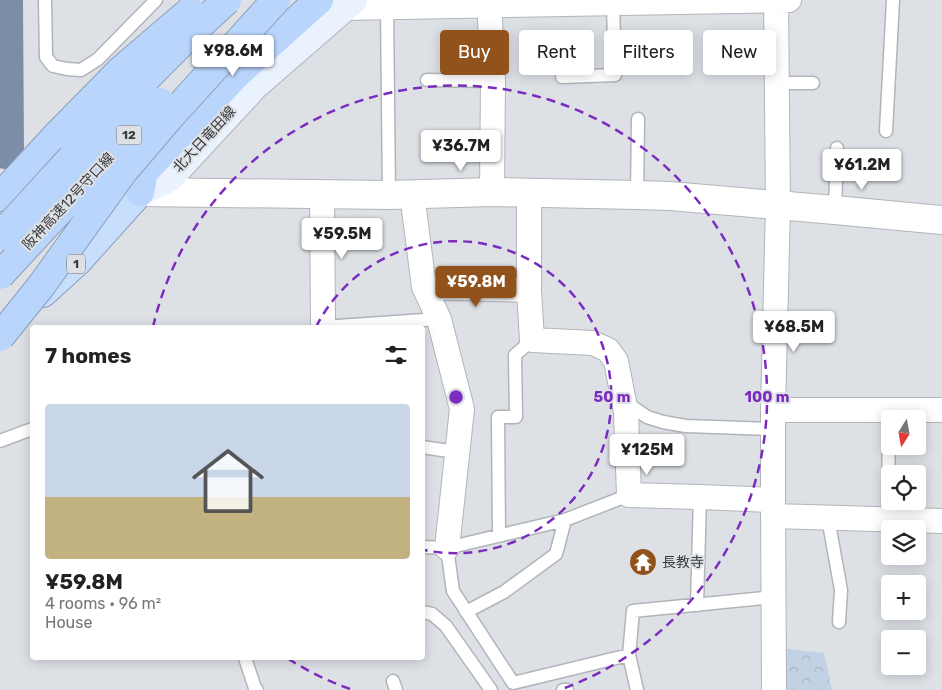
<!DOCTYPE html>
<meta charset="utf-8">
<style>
:root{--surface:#fff;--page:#f6f6f6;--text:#222;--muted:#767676;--line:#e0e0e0;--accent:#92521b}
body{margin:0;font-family:Rubik,"Noto Sans JP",sans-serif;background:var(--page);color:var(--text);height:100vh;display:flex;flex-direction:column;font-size:19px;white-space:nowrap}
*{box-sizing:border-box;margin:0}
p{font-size:16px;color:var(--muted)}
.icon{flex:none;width:28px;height:28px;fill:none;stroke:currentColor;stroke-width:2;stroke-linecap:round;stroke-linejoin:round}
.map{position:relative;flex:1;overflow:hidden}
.details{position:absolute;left:30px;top:325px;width:395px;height:335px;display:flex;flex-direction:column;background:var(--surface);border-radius:5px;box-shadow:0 2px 12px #0003}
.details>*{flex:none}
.hud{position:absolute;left:440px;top:30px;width:426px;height:45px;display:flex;gap:10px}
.needle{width:32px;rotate:191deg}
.controls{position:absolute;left:881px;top:410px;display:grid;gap:10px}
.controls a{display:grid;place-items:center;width:45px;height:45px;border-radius:5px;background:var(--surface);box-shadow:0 2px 12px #0003;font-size:25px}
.price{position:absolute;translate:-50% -42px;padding:0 11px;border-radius:5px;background:#fff;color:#222;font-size:16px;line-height:32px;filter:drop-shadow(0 1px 2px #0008)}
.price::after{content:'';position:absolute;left:50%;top:30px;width:15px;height:11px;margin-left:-8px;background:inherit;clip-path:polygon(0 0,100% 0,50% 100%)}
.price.selected{background:var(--accent);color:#fff}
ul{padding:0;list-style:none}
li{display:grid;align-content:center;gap:10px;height:265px;padding:0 15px}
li+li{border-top:1px solid var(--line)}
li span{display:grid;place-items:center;height:155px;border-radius:5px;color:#555}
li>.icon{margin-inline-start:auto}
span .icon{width:90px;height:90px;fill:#fffc;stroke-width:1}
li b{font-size:21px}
h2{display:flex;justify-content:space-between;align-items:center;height:60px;padding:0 15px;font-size:21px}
.chip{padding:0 18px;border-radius:5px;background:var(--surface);box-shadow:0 2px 12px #0003;font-size:18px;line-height:45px}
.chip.selected{background:var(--accent);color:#fff}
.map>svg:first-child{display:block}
.forest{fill:url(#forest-crowns)}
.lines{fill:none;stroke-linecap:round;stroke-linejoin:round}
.river{stroke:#7c8ea7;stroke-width:38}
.service-casing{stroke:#b1b5ba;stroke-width:15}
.minor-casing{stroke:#b1b5ba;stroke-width:26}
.tertiary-casing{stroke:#b1b5ba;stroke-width:30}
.secondary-casing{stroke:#b1b5ba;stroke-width:30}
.trunk-casing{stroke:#8c9fb9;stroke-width:30}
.motorway-casing{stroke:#8c9fb9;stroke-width:30}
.service{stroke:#fff;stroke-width:12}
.minor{stroke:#fff;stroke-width:24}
.tertiary{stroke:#fff;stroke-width:28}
.secondary{stroke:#eaf2fe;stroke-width:28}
.trunk{stroke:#c7defc;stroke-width:28}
.motorway{stroke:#b9d5fc;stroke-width:28}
.motorway-bridge-casing{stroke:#8c9fb9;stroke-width:30;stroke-linecap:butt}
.motorway-bridge{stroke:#b9d5fc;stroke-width:28}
.ring{fill:none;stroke:#7b2cbf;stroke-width:2.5;stroke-dasharray:9 6}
.labels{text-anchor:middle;stroke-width:4;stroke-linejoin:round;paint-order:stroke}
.shield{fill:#dde1e6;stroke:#6a6c6f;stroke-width:1}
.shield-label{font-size:12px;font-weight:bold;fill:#393a3c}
.street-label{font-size:14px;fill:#393a3c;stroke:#dde1e6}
.poi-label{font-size:14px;fill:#393a3c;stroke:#dde1e6;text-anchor:start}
.centre{fill:#7b2cbf;stroke:#dde1e6;stroke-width:2.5}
.ring-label{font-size:15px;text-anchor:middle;font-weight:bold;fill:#7b2cbf;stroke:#dde1e6;stroke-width:4;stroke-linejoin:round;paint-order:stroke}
</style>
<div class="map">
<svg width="942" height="690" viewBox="0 0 942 690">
<defs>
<pattern id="forest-crowns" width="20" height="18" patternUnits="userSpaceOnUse" patternTransform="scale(1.25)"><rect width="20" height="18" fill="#c3d1e5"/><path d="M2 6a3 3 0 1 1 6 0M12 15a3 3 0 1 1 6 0" fill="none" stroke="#a8b4c5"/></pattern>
</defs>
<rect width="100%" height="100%" fill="#dde1e6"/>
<!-- forest -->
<path class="forest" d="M781 648 824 653 832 690H779Z"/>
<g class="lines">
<!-- river -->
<path class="river" d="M4 0 5 150"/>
<!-- service casing -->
<g class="service-casing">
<path id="service" d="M45 0 46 57 53 66 67 69 81 70 98 59 156 0
M387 7 389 195
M562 77 615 75 613 3
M427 80 493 81
M777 83H813
M886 131 893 0
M637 195 638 119
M835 210 837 148
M775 320 820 323
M323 327 439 319
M624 401 647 417 663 422 686 426 773 429
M0 441 32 429
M422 447 456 452
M828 518 841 590 839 622
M888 519 889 410
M499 535 498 417H516L515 355 532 340
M422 547 447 548 565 520
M447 548 453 591 513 683 629 655 637 690
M697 605 700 497
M422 612 432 614 446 626 491 690
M466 612 504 592 556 554 565 520 629 495
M629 655 633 611 774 597
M245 658 255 688 257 690
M393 681 396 690
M563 690H567"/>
</g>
<!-- minor casing -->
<g class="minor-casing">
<path id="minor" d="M489 0 493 81 492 192
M345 8 789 0
M529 193V290L532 340 593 343 608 350 616 361 626 412 629 495 700 497 773 500 774 690
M322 194 323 328
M412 194 424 287 439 319 462 409 447 548
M424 287 529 290
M773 410H942
M773 500V410L778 206 776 0
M774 516 942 521"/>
</g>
<!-- tertiary casing -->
<g class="tertiary-casing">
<path id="tertiary" d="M140 192 389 195 492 192 637 195 670 196 835 210 942 220"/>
</g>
<!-- secondary casing -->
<g class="secondary-casing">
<path id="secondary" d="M121 198 140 192 169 178 254 86 353 0"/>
</g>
<!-- trunk casing -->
<g class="trunk-casing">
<path id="trunk" d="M43 293 77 262 140 192"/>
</g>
<!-- motorway casing -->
<g class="motorway-casing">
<path id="motorway" d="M140 192 144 172 236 75 319 0
M0 197 58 134"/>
</g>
<!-- service -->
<use href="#service" class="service"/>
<!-- minor -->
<use href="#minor" class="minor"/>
<!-- tertiary -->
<use href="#tertiary" class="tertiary"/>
<!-- secondary -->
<use href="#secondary" class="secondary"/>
<!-- trunk -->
<use href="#trunk" class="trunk"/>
<!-- motorway -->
<use href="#motorway" class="motorway"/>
<!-- motorway-bridge casing -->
<g class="motorway-bridge-casing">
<path id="motorway-bridge" d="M58 134 120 71 190 11
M0 236C74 156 146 73 227 0
M0 275 160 102
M0 337 41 286 123 172 169 118 276 0"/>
</g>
<!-- motorway-bridge -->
<use href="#motorway-bridge" class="motorway-bridge"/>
</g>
<!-- distance rings -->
<g class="ring">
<path d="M316 327A156 156 0 1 1 424 550"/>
<path d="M350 689A311 311 0 0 1 287 658M153 327A311 311 0 1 1 562 689"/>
</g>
<!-- icons -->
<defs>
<g id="temple-disc" transform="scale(1.4375)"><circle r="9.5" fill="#92521b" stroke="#dde1e6"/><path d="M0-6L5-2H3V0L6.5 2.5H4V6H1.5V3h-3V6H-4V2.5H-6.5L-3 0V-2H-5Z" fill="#fff"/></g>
</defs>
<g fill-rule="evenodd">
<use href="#temple-disc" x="643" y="562"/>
</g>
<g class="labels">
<!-- shield labels -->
<g class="shield">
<rect x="116.5" y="125.5" width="25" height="19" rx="4"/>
<rect x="67" y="254.5" width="18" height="19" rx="4"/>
</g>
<g class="shield-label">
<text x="129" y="139">12</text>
<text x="76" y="268">1</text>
</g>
<!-- street labels -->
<g class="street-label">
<text transform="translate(204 139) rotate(-47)" y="5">北大日竜田線</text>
<text transform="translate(68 201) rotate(-47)" y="5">阪神高速12号守口線</text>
</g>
<!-- poi labels -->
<g class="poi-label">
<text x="662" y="567">長教寺</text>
</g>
</g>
<circle cx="456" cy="397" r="8" class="centre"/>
<g class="ring-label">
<text x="612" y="402">50 m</text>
<text x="767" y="402">100 m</text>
</g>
</svg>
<div class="controls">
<a><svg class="needle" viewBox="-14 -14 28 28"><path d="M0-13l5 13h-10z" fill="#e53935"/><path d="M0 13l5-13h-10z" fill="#767676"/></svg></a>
<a><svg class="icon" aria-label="locate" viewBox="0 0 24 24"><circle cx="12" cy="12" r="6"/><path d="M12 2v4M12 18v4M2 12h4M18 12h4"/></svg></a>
<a><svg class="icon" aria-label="layers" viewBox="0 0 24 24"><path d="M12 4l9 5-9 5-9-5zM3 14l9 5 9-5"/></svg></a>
<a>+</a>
<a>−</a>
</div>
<b class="price" style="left:233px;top:77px">¥98.6M</b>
<b class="price" style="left:461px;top:172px">¥36.7M</b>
<b class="price" style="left:862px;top:191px">¥61.2M</b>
<b class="price" style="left:342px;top:260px">¥59.5M</b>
<b class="price selected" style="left:476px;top:308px">¥59.8M</b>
<b class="price" style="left:794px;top:353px">¥68.5M</b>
<b class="price" style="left:647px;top:476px">¥125M</b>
<div class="hud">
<a class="chip selected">Buy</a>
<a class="chip">Rent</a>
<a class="chip">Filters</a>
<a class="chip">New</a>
</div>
<section class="details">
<h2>7 homes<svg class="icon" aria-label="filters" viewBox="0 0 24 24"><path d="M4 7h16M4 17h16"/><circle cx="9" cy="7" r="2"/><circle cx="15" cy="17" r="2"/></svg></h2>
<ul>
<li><span style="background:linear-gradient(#c9d6e8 60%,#c2b280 0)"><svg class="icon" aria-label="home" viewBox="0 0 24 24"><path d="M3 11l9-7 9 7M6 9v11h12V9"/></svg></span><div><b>¥59.8M</b><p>4 rooms · 96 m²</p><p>House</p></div></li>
</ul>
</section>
</div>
